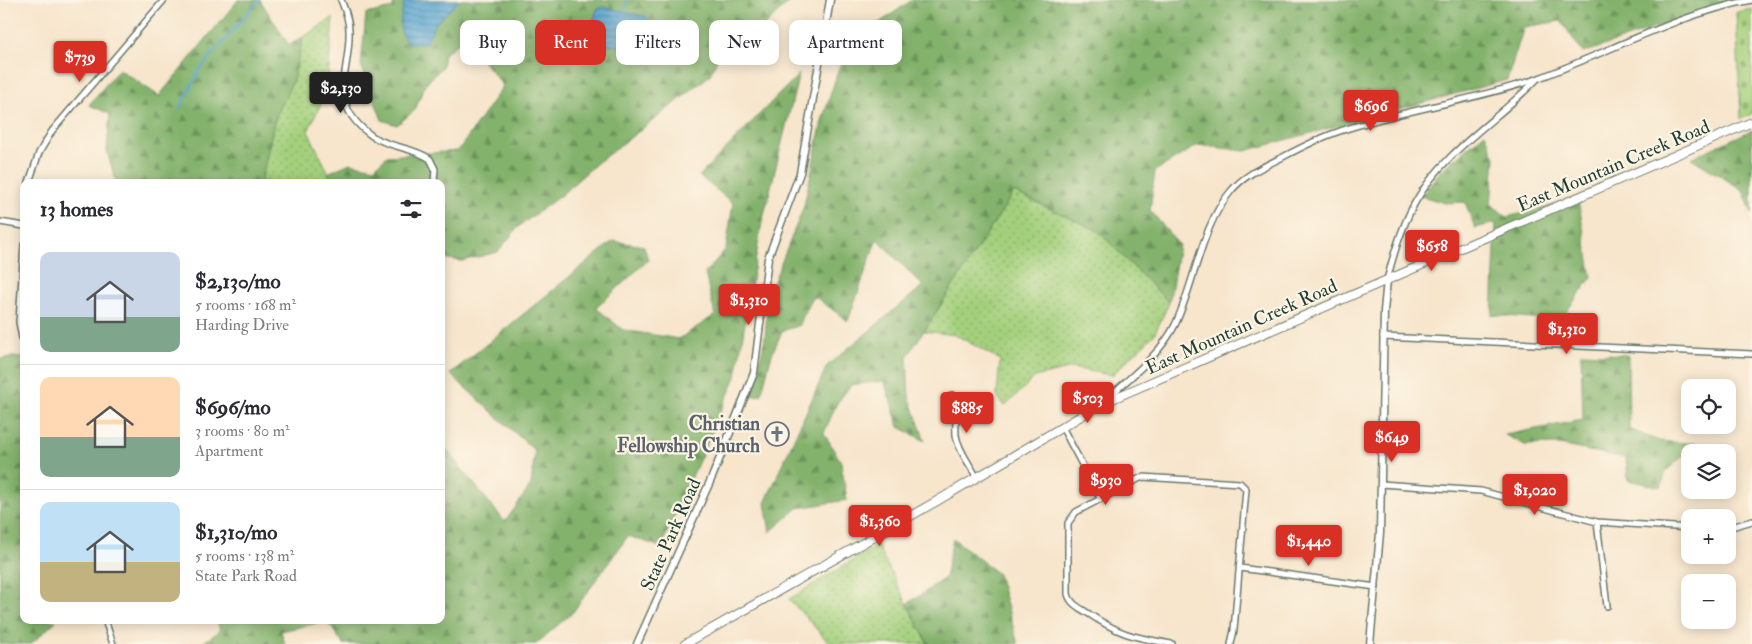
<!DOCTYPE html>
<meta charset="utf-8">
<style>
:root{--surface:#fff;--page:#f2f2f3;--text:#2b2b33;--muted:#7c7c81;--line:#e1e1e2;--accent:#d93025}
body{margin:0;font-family:"IM FELL Double Pica",serif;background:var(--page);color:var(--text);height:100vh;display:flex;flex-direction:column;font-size:19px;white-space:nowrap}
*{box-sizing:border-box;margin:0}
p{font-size:16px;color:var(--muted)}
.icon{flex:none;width:28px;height:28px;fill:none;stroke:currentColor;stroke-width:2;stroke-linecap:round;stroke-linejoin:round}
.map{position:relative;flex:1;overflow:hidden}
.drawer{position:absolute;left:20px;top:179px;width:425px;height:445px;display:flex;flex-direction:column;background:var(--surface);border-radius:10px;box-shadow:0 2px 12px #0003}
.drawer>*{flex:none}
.guide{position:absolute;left:460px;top:20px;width:475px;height:45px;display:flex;gap:10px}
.controls{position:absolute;left:1681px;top:379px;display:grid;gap:10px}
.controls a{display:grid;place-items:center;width:55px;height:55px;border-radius:10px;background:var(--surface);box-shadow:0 2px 12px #0003;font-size:25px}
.price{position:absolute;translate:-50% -42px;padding:0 11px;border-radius:5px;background:var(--accent);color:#fff;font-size:16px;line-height:32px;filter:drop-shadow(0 1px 2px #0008)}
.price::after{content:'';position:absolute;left:50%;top:30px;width:15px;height:11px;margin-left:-8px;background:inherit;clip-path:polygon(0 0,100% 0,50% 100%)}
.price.selected{background:#222;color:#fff}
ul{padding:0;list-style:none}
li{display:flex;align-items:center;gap:15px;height:125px;padding:0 20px}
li+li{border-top:1px solid var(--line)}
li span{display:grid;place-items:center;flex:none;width:140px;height:100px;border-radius:10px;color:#555}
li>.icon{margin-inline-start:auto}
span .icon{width:60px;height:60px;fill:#fffc;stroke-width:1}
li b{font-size:21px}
h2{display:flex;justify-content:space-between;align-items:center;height:60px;padding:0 20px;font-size:21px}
.chip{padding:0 18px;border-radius:10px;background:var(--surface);box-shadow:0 2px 12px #0003;font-size:18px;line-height:45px}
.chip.selected{background:var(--accent);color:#fff}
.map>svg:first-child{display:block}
.grass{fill:url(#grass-dots);stroke:#628658}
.forest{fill:url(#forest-firs);stroke:#517850}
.cemetery{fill:url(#cemetery-stones);stroke:#628658}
.water{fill:url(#water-rules);stroke:#3c7183}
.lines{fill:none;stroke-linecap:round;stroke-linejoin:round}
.stream{stroke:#5aa5d2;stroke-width:2}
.minor-casing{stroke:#6b7869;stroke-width:8}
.tertiary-casing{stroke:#6b7869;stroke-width:9}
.secondary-casing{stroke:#6b7869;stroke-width:10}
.minor{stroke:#fff;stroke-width:5}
.tertiary{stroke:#fff;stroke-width:6}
.secondary{stroke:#fff;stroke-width:8}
.labels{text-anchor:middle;stroke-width:4.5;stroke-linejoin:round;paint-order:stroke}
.street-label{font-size:19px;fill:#1f3d34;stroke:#fcf5e5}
.worship-label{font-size:19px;font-weight:bold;fill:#5b616d;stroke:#fcf5e5;text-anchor:end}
</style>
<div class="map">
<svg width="1752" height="644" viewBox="0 0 1752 644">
<defs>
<pattern id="grass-dots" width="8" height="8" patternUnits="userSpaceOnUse" patternTransform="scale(1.25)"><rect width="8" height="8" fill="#a4d07d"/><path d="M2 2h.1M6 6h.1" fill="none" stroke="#85aa67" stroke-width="1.8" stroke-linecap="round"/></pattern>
<pattern id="forest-firs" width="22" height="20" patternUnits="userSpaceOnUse" patternTransform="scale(1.25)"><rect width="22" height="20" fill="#83b26c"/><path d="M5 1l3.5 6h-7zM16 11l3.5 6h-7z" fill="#6b925a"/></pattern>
<pattern id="cemetery-stones" width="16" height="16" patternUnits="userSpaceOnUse" patternTransform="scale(1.25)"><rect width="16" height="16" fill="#a4d07d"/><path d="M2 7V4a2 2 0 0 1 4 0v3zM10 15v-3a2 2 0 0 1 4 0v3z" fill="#85aa67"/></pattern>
<pattern id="water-rules" width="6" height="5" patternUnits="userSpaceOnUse" patternTransform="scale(1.25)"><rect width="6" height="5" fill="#5aa5d2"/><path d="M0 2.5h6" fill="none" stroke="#4a88ab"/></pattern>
</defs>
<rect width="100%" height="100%" fill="#fcf5e5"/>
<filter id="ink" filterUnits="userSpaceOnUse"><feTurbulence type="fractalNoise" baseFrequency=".02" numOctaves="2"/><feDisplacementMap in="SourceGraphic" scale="10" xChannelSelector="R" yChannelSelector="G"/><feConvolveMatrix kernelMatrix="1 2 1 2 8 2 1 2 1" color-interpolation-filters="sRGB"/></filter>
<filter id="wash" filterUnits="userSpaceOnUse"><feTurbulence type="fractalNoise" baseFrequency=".0096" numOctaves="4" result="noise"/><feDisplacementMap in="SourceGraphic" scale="20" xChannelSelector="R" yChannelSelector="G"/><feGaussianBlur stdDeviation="1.12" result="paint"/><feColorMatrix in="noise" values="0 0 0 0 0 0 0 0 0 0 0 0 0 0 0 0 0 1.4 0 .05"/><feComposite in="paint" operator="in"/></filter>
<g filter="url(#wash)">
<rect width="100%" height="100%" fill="#f7e5cc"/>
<!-- grass -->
<path class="grass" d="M333 18 327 91 308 131 333 182H261L275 119 293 80 303 37Z
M1014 192 1098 231 1169 303 1154 335 1112 375 1072 368 1035 377 1005 406 997 396 1000 360 956 335 924 331Z
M877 545 928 644H830L789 599Z"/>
<!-- forest -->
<path class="forest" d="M238 0H260L289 45 303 37 293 80 275 119 261 182H116L107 151 110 114 89 105 119 69 159 96Z
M394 0H791L758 32 725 42 710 75 659 116 597 163 561 195 518 227 498 252 462 261 441 258V182H333L328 173 350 163 374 168 387 156 458 151 503 86 465 38 444 54 442 67 425 85 415 110 397 125 382 120 361 65 366 14 393 8Z
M912 0H1736L1583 53 1561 21 1524 27 1507 80 1245 151 1198 145 1155 171 1150 210 1179 245 1169 303 1098 231 1014 192 907 357 909 396 925 441 899 427 884 381 851 385 837 403 824 433 841 462 847 500 798 508 770 532 765 503 827 366 923 286 877 239 848 321 814 296 798 326 782 331 772 354 761 395 752 396 765 338 768 296 804 206 822 121 846 46Z
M799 74 761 227 736 377 661 547 628 536 573 612 536 644H343L327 621 281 631 285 644H201L220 631 217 620H441V443L505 522 531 485 535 451 450 374 613 241 644 246 648 260 596 308 623 330 679 339 715 315 705 273 726 249 733 203 699 176Z
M1752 130V213L1743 190 1691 158Z
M1485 133 1495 158 1491 204 1507 217 1578 200 1592 277 1560 320 1492 315 1496 223 1475 228 1465 202 1445 203 1421 196 1441 170Z
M1581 353 1628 355 1629 429 1659 441 1731 446 1722 452H1690V457L1684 455 1666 471 1661 487 1628 480 1626 458 1554 444 1525 445 1505 435 1583 420Z
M13 357 24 358V620L56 621 31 644H0V359Z
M953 538 998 574 1018 644H928L907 604 945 578Z"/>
<!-- cemetery -->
<path class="cemetery" d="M1752 9V114L1741 119 1736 12Z"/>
<!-- water -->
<path class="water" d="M404 0H460L435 24 426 43H408C394 28 403 17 404 0Z
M604 7 647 17 649 21 639 46 631 48 603 44 592 26 597 9Z"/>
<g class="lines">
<!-- stream -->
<path class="stream" d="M625 12 627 0
M180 108 200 69 259 0"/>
</g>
</g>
<g filter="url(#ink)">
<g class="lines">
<!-- minor casing -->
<g class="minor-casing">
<path id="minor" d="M341 0C345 10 349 19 349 30 351 73 325 102 372 136 390 148 413 147 430 159L435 169 434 182
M29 182 39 153 52 131 164 0
M0 222 24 226
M24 245 19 322 24 349
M1387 280C1394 252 1402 225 1416 201 1445 150 1498 120 1537 79
M1383 337 1752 354
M952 395C958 409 955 420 956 435 958 450 970 464 977 478
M1107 399C1131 376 1160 355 1175 325 1195 283 1201 226 1231 191 1244 175 1263 167 1281 158 1300 148 1319 138 1340 131 1405 109 1474 101 1539 78 1609 52 1678 14 1752 0
M1062 427 1100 498
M1381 484 1481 491 1597 522 1690 528
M1597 522 1607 606
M1728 528 1752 521
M1240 568 1376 587
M105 620 113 644
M1172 644C1133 637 1120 635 1086 612 1078 607 1070 603 1068 594V523L1076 512 1142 477 1240 483 1246 489 1234 630 1231 644"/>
</g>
<!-- tertiary casing -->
<g class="tertiary-casing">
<path id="tertiary" d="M637 644 713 475 754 373 768 258 800 173 830 0
M1370 644 1380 533 1384 311 1387 280"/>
</g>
<!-- secondary casing -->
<g class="secondary-casing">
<path id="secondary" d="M685 644 937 501 1103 403 1752 122"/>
</g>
<!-- minor -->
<use href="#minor" class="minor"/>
<!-- tertiary -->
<use href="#tertiary" class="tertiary"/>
<!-- secondary -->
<use href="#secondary" class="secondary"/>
</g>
</g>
<!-- icons -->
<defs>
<g id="church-ring" transform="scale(1.25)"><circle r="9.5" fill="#fcf5e5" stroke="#6b7280" stroke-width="1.5"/><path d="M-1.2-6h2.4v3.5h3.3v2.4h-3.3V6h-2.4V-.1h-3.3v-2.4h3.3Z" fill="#6b7280"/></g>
</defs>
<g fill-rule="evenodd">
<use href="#church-ring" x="777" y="434"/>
</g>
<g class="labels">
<!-- street labels -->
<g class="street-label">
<text transform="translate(1613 165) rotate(-23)" y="7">East Mountain Creek Road</text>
<text transform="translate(1241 326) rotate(-24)" y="7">East Mountain Creek Road</text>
<text transform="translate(670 534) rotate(-66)" y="7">State Park Road</text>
</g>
<!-- worship labels -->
<g class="worship-label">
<text x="760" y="430">Christian<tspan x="760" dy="22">Fellowship Church</tspan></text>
</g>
</g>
</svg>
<div class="controls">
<a><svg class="icon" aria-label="locate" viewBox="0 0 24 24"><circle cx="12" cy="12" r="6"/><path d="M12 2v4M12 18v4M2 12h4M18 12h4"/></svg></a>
<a><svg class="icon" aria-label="layers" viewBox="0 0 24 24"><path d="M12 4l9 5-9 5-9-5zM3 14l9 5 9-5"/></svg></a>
<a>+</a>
<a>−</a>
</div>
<b class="price" style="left:80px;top:83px">$739</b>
<b class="price selected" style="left:341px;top:114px">$2,130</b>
<b class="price" style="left:1371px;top:132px">$696</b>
<b class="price" style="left:1432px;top:272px">$658</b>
<b class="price" style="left:749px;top:326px">$1,310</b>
<b class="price" style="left:1567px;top:355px">$1,310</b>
<b class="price" style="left:1088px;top:424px">$503</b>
<b class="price" style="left:967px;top:434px">$885</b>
<b class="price" style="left:1392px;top:463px">$649</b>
<b class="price" style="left:1106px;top:506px">$930</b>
<b class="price" style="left:1535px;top:516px">$1,020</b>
<b class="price" style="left:880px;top:547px">$1,360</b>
<b class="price" style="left:1309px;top:567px">$1,440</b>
<div class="guide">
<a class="chip">Buy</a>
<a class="chip selected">Rent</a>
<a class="chip">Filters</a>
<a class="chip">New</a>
<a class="chip">Apartment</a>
</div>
<section class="drawer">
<h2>13 homes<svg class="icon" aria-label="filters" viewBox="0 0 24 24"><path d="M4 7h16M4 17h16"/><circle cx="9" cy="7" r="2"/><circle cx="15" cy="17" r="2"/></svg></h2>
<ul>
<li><span style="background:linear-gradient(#c9d6e8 65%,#7fa58c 0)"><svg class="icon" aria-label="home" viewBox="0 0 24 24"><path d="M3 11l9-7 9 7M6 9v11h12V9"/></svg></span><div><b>$2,130/mo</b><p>5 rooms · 168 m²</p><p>Harding Drive</p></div></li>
<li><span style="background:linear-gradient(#ffd9b3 60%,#7fa58c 0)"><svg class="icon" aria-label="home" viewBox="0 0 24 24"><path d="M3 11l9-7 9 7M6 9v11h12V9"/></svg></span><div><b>$696/mo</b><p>3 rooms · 80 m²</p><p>Apartment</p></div></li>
<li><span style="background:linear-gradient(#bfe0f5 60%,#c2b280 0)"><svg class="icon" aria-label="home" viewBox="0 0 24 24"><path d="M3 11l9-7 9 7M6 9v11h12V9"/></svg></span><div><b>$1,310/mo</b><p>5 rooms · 138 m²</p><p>State Park Road</p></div></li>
</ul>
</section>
</div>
